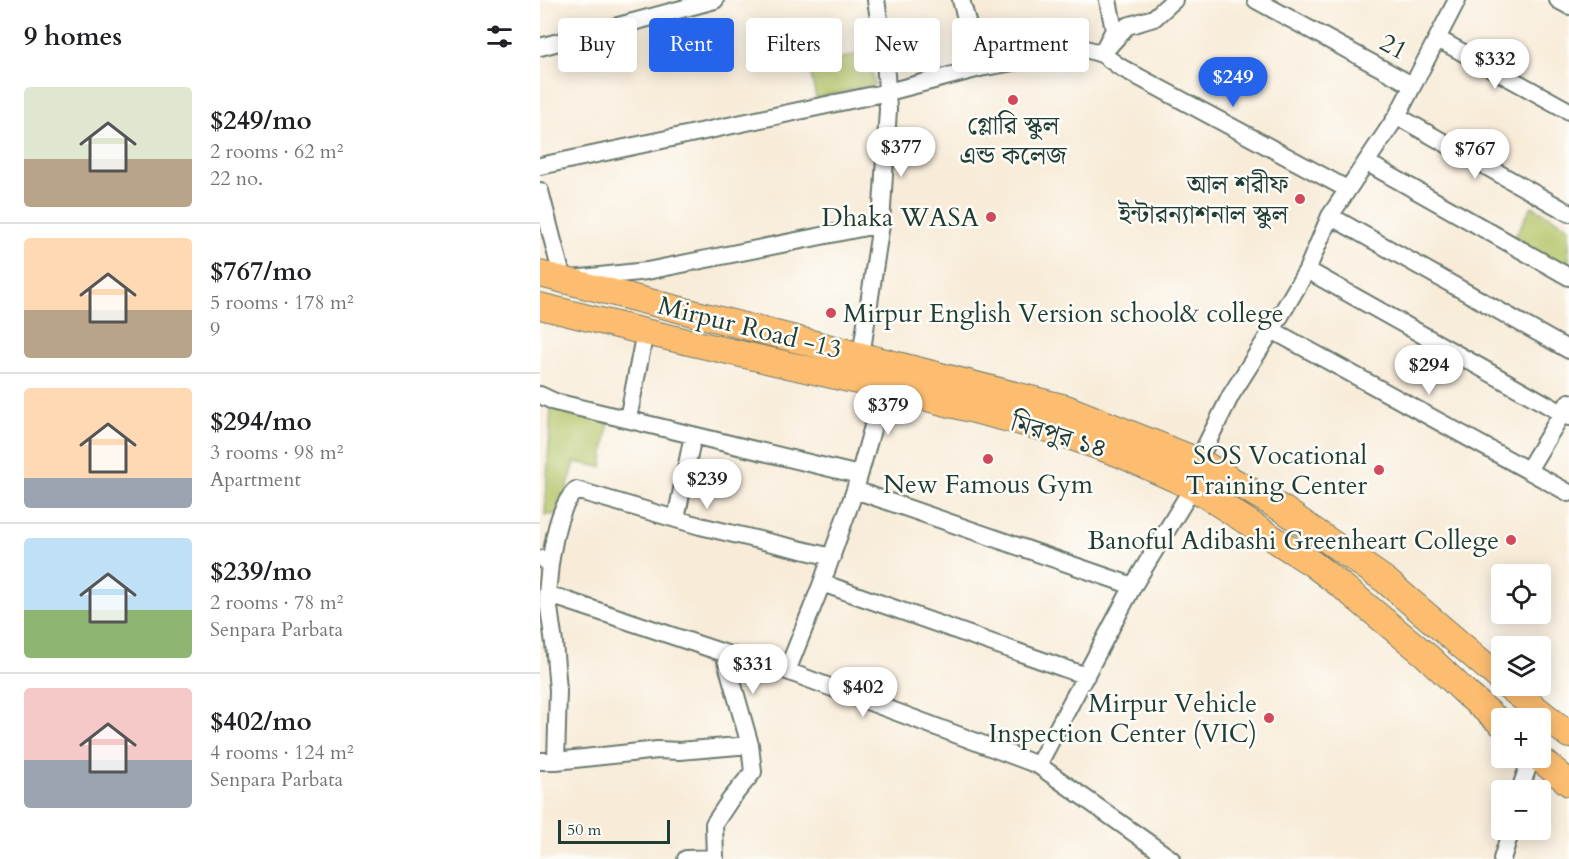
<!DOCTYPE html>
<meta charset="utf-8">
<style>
:root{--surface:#fff;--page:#f6f6f6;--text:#202124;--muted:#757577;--line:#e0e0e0;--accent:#2563eb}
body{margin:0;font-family:Cardo,"Noto Serif Bengali",serif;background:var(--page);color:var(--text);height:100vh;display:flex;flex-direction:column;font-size:22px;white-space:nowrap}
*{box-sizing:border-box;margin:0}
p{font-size:20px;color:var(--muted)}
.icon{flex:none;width:33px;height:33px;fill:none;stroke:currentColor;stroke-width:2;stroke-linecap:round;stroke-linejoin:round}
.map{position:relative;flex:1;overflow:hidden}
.details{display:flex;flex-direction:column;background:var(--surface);width:540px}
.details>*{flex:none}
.top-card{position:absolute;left:18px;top:18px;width:570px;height:54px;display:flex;gap:12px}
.tools{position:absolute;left:951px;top:564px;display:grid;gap:12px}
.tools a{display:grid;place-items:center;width:60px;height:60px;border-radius:6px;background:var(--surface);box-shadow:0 3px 15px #0003;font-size:30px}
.scale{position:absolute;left:18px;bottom:15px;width:112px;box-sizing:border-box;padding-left:6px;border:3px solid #1f3d34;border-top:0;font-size:16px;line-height:21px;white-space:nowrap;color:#1f3d34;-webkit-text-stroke:4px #fdfcf7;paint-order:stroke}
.price{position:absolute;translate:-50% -51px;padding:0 14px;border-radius:21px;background:#fff;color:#222;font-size:20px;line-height:39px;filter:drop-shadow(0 2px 3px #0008)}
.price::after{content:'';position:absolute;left:50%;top:36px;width:18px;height:14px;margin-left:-9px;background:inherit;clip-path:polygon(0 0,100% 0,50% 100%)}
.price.on{background:var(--accent);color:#fff}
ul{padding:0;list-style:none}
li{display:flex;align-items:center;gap:18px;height:150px;padding:0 24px}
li+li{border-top:2px solid var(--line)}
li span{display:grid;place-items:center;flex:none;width:168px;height:120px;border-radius:6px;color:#555}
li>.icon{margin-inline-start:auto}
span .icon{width:72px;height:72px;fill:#fffc;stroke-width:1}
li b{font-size:26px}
h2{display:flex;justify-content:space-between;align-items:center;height:72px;padding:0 24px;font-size:26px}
.chip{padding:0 21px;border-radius:6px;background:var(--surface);box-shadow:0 3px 15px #0003;font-size:21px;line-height:54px}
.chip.on{background:var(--accent);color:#fff}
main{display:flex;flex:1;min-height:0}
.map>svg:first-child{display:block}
.green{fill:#b3c467;stroke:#69804e;stroke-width:1.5}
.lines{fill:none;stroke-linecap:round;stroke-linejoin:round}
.minor-casing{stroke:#6b7a6e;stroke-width:20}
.primary-casing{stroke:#6b7a6e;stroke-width:28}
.minor{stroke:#fff;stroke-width:16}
.primary{stroke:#fcbd6f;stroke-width:26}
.poi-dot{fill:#d1495b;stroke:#fdfcf7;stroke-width:2}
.labels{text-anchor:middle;stroke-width:5;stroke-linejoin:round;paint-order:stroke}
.street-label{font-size:26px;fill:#1f3d34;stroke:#fdfcf7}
.poi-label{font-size:26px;fill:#1f3d34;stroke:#fdfcf7;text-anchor:end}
</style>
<main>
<section class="details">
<h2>9 homes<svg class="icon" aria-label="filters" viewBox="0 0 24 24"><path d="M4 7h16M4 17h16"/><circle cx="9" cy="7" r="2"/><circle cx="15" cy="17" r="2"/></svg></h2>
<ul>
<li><span style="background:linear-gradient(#dfe7d0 60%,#b9a48a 0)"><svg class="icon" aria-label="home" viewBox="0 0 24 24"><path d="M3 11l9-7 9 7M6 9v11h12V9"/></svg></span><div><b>$249/mo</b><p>2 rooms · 62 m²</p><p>22 no.</p></div></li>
<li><span style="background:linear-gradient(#ffd9b3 60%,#b9a48a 0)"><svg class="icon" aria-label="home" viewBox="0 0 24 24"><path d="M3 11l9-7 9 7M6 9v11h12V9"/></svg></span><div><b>$767/mo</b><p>5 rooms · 178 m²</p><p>9</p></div></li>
<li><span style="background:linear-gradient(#ffd9b3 75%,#9aa5b1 0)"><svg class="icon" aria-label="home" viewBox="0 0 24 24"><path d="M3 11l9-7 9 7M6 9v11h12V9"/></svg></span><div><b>$294/mo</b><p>3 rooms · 98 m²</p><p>Apartment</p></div></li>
<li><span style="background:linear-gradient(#bfe0f5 60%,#8fb573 0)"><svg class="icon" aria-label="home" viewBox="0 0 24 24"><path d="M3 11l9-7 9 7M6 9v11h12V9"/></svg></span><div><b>$239/mo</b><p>2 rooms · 78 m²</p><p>Senpara Parbata</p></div></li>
<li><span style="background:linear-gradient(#f6c9c9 60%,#9aa5b1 0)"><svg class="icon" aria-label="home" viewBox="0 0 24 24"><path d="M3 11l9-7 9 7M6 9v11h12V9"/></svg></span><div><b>$402/mo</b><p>4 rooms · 124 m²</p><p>Senpara Parbata</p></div></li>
</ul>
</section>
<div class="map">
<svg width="1029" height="859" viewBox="0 0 1029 859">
<rect width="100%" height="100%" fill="#fdfcf7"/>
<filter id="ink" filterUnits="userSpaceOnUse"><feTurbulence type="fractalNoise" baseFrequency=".0167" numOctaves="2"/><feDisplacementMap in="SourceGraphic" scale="12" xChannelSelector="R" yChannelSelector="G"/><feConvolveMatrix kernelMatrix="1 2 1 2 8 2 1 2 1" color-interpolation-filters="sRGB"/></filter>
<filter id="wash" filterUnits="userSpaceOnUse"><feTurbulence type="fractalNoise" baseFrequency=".008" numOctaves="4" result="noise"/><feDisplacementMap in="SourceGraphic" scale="24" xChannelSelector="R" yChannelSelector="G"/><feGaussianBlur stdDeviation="1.35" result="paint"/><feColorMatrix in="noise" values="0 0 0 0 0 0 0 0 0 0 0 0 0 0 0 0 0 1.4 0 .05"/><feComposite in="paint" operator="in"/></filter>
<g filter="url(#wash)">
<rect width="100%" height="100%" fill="#f8ecd9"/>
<!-- green -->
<path class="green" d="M327 52 335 85 276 98 269 66Z
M992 206 1029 227V270L974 238Z
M11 407 69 420 62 467 35 462 19 514 5 515Z"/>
</g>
<g filter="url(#ink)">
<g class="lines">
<!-- minor casing -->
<g class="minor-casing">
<path id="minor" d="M421 0 440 68
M716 0 872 85
M1018 0 1029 6
M898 39 1029 111
M566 45 574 30 568 0
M0 47 175 0
M562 54 587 26 614 18 634 0
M857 116 1029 213
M826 162 1029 277
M0 166 348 92 440 68 546 49 562 54 580 67 807 189
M0 191 23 280 107 271 341 224
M790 216 1029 350
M767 270 1029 417
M732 330 1029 493
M321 356 341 224 348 109 345 57 336 0
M0 395 15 402 319 475
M88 419 105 332
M658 461 691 395 732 330 767 270 790 216 857 116 917 0
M988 470 1029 402
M315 490 593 586
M136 519 153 435
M3 559 10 564 7 594 14 643 18 690 16 761
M10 564C14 540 18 507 36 490L160 526 292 557
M282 583 546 676
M7 594 184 653 247 671 498 765 631 859
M247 671 282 583 315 490 344 387
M0 761H16L118 750 139 751 210 745
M498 765 593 586 653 487
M980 790 991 758
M146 859 175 858
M175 859 174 824 190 800 213 772 210 745 184 653
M962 859 971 830"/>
</g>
<!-- primary casing -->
<g class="primary-casing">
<path id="primary" d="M0 274 526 408 658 461 744 510 845 580 962 680
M0 306 105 332 344 387 512 430 580 454 653 487 773 564 802 586 887 656 927 694 962 724
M968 686 1029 735
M999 758 1029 783"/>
</g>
<!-- minor -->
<use href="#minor" class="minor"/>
<!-- primary -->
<use href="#primary" class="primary"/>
</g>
</g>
<!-- markers -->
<g class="poi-dot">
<circle cx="473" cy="100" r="6"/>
<circle cx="760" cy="199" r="6"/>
<circle cx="451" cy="217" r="6"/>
<circle cx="291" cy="313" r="6"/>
<circle cx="448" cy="459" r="6"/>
<circle cx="839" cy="470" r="6"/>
<circle cx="971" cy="540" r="6"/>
<circle cx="729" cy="718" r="6"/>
</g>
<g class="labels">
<!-- street labels -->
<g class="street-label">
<text transform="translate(854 46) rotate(28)" y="9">21</text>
<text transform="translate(210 327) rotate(14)" y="9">Mirpur Road -13</text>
<text transform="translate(519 435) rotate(17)" y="9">মিরপুর ১৪</text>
</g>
<!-- poi labels -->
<g class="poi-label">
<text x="473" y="134" text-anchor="middle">গ্লোরি স্কুল<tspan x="473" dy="30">এন্ড কলেজ</tspan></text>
<text x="748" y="193">আল শরীফ<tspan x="748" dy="30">ইন্টারন্যাশনাল স্কুল</tspan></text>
<text x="439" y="226">Dhaka WASA</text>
<text x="303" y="322" text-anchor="start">Mirpur English Version school&amp; college</text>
<text x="827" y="464">SOS Vocational<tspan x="827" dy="30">Training Center</tspan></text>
<text x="448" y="493" text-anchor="middle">New Famous Gym</text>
<text x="959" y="549">Banoful Adibashi Greenheart College</text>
<text x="717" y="712">Mirpur Vehicle<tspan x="717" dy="30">Inspection Center (VIC)</tspan></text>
</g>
</g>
</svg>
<div class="tools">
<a><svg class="icon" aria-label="locate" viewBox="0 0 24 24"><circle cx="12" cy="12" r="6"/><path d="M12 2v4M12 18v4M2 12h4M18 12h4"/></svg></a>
<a><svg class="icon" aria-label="layers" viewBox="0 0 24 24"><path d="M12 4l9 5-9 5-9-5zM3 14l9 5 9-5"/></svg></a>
<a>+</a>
<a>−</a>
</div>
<div class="scale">50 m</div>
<b class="price" style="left:955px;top:90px">$332</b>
<b class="price on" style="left:693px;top:108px">$249</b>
<b class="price" style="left:361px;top:178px">$377</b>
<b class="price" style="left:935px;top:180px">$767</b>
<b class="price" style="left:889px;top:396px">$294</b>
<b class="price" style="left:348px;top:436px">$379</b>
<b class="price" style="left:167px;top:510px">$239</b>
<b class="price" style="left:213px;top:695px">$331</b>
<b class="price" style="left:323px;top:718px">$402</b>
<div class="top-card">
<a class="chip">Buy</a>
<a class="chip on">Rent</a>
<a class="chip">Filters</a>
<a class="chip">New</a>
<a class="chip">Apartment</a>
</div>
</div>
</main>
